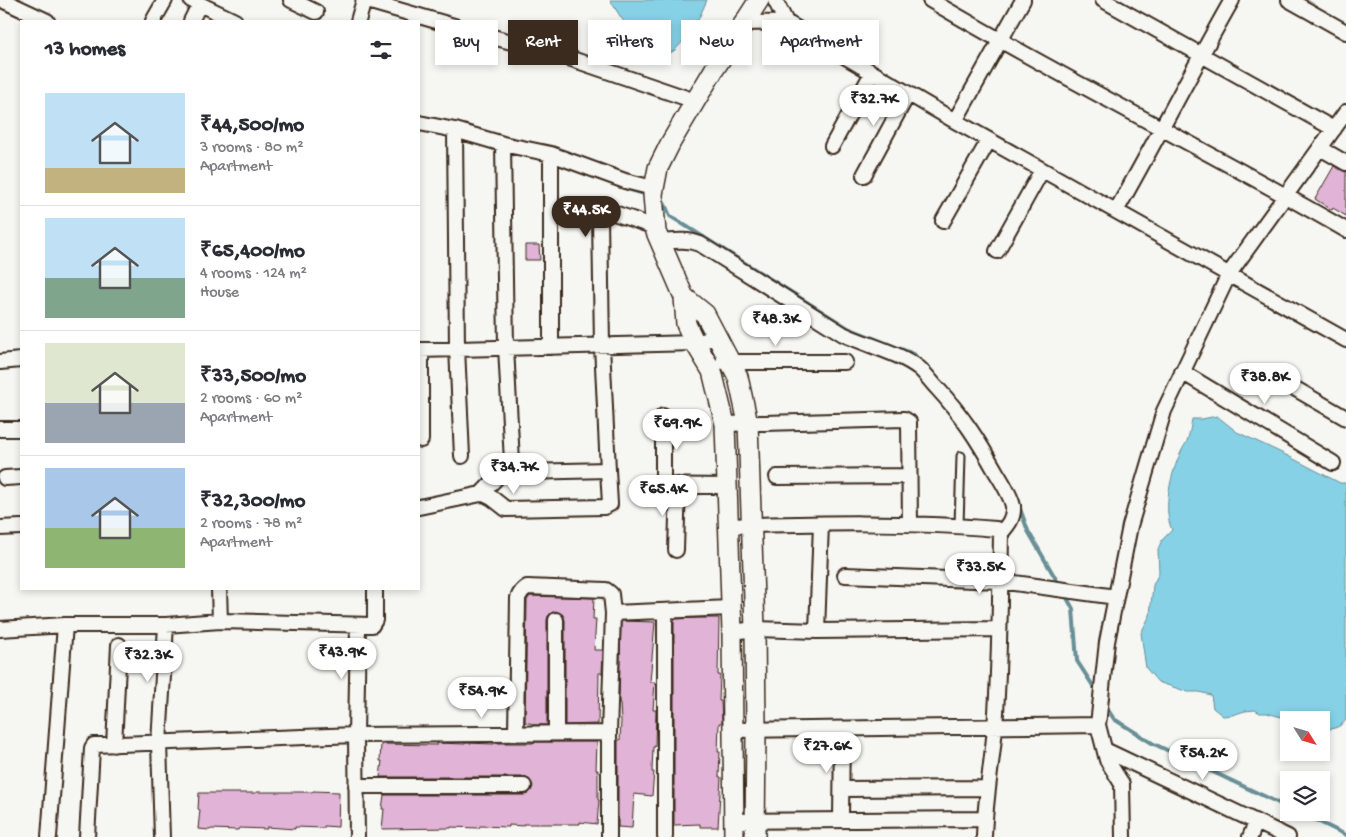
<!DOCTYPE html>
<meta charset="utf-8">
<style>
:root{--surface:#fff;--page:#f7f7f7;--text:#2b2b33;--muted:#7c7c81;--line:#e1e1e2;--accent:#3b2a1e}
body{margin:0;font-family:"Gochi Hand",sans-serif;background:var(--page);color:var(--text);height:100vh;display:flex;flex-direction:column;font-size:19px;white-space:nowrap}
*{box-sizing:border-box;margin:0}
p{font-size:16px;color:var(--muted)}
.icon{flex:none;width:28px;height:28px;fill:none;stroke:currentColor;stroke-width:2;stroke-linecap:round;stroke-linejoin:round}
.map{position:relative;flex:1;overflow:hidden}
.side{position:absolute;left:20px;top:20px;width:400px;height:570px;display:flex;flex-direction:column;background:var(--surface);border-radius:0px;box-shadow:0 2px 8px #0003}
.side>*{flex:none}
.guide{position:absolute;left:435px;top:20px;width:475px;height:45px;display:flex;gap:10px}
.needle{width:32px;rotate:127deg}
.fabs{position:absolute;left:1280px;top:711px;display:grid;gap:10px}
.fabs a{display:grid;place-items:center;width:50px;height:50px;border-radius:0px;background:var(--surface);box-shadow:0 2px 8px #0003;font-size:25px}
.price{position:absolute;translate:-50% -42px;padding:0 11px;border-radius:18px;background:#fff;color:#222;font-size:16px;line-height:32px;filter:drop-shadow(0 1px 2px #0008)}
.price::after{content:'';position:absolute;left:50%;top:30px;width:15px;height:11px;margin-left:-8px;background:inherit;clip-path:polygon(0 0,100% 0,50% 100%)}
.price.active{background:var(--accent);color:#fff}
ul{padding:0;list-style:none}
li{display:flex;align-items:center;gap:15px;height:125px;padding:0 25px}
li+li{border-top:1px solid var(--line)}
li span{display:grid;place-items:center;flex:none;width:140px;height:100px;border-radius:0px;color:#555}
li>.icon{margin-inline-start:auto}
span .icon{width:60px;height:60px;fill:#fffc;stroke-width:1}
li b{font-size:21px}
h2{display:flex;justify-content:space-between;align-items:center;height:60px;padding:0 25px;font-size:21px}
.tag{padding:0 18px;border-radius:0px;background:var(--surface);box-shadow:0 2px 8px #0003;font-size:18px;line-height:45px}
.tag.active{background:var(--accent);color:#fff}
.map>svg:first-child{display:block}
.water{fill:#86d1e6;stroke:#688e96}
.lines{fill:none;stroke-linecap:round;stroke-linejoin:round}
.stream{stroke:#688e96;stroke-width:4}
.building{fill:#e1b3d6;stroke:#3b2a1e}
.lane-casing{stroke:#3b2a1e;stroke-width:11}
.street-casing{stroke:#3b2a1e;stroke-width:18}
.secondary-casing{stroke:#3b2a1e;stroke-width:22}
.lane{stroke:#f6f6f2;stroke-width:7}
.street{stroke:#f6f6f2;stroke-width:14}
.secondary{stroke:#f6f6f2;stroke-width:19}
</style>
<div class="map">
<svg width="1346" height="837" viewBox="0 0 1346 837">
<rect width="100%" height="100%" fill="#f6f6f2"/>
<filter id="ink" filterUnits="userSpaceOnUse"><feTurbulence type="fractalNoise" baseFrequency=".02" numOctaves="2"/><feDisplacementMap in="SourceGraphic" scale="10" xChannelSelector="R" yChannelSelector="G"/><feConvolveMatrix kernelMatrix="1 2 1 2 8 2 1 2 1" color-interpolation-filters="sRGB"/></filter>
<g filter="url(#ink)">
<!-- water -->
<path class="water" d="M610 0H707L694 29 675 50 659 60 647 54 620 16Z
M1217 416 1237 432 1286 455 1340 483H1346V720C1340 728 1331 730 1321 729V720H1292L1267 713H1260L1255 710 1245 711 1232 715 1223 716 1213 708 1211 695 1199 692H1188L1158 682 1146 668 1141 633 1150 615 1153 585 1159 573 1158 549 1162 540 1172 530C1162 509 1171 473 1181 452 1183 447 1187 443 1188 438 1190 432 1191 425 1192 419H1202Z"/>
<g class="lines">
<!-- stream -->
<path class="stream" d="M624 188 648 195
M660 199 663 200 670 216 848 328 914 354 921 363
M1019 506 1028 531 1060 586
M1065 594 1073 609 1077 661 1097 692
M1104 704 1114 719 1152 743 1289 808
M1299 812 1346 835"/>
</g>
<!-- building -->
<path class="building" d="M1334 166 1346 172V216L1333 208 1332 210 1315 199Z
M525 245H539L540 260H525Z
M530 596 594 598 593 619H596L594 650H603L602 673H599L598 724 565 725V620L563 615 556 611 551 613 548 616 547 620V725H533V724L525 722 527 600Z
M698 618H719L718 675H720L719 701H721L722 723H719L718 752H720L719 777H721L718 827H700V824L674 825V619Z
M621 621 655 622 650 682H655L653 710H656L655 747H653L652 772H654L652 796 634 794 632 828 618 827V740H620L621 721 620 703 619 702Z
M533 742H597L596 770H598V800H599L597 824 580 822V824H523V826L509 825V827L480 826 479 828 451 827V828L382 829 384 809H382L384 795H524L528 794 531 791 533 786 529 779 524 777H380L382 761H380L381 744 437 745V743L465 744V743L494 744V743H533Z
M313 791 339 792 338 827 324 826V828L295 827V829L267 827V829L239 828 238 830 211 829 210 830 198 829 200 810 198 809 199 793H255L256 792H313Z"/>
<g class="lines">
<!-- lane casing -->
<g class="lane-casing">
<path id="lane" d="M959 526 961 456"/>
</g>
<!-- street casing -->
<g class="street-casing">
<path id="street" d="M2 0 47 21
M191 0 235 21
M291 0 316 12
M364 0 478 33 560 55 695 101
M775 0 786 22
M930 0C1067 81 1209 151 1346 230
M1103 0 1334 129
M1289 0 1346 32
M153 21 165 0
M191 21 199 5
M358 21 364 0
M744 23 786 22 955 121 1346 340
M955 121 1023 0
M419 123 455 130 503 144 551 154 625 181 653 188
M455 130 457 348 462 456
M503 144 506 347 512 462C515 468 517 471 525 472L608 470 602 345 600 218 604 212H611L655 227
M832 146 872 73
M1320 148 1346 163
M551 154V347
M864 175 908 94
M1116 211C1156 141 1192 70 1232 0
M943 221 989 140
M661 242C674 241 687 239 700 244L843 334C866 345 900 353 919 368 926 374 931 382 937 388 962 415 978 440 996 472 1001 480 1011 497 1013 506 1014 518 1008 525 1001 533
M997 251 1042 170
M419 350 695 343 717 337
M421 350V440
M0 362 21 360
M723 362H845
M1182 372 1333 463
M1275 377 1346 418
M725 424 904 419 909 422 910 524
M0 429H21
M777 477 909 476
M5 478 21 477
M638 485 727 486
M663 485V416
M481 494 512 462
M419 507 481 494 486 495 492 498 506 509 604 507 610 504 608 470
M728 526C817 523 908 521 996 529L1001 533C1000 597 1000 663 995 727 992 764 985 800 984 837
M0 528 21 527
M676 550 678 485
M845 575 1000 581 1116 597
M219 589 220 621
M556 620V733
M358 625 356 735 609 733
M0 629 65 625H166L220 621 372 625 375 620V589
M817 631 821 524
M732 632 755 629 817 631 999 629
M733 730 1098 725
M516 733 518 598C520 593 522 590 527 587L606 590 611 594 613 613
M114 745 119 645
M1105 750 1288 837
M356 786H524
M842 789 988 788
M841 820 842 729
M733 821 984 819
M49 837 65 625
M87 837 92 748 94 745 356 735 357 837
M162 837 159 743 166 625
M609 837V733L613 613 730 608
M665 837V611
M1123 837 1122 784 1107 760 1098 725 1107 642 1130 526 1164 411 1229 274 1346 112
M1250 837 1256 822"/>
</g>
<!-- secondary casing -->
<g class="secondary-casing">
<path id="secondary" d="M684 297 705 314 738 377 748 423 755 629 756 730 755 837
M734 837 732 632 725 424 712 371 695 343 686 324 684 297 656 232 653 194 658 168 671 142 715 68 759 0"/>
</g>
<!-- lane -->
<use href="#lane" class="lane"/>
<!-- street -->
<use href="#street" class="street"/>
<!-- secondary -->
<use href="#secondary" class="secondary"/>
</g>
</g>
</svg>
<div class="fabs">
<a><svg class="needle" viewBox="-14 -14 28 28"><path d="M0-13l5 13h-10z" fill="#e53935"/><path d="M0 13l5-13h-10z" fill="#7c7c81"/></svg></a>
<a><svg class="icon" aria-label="layers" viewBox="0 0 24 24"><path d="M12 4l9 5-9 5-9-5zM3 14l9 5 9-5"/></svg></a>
</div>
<b class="price" style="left:874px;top:127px">₹32.7K</b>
<b class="price active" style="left:586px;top:238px">₹44.5K</b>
<b class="price" style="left:776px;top:347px">₹48.3K</b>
<b class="price" style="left:1265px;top:405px">₹38.8K</b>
<b class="price" style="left:677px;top:451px">₹69.9K</b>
<b class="price" style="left:514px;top:495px">₹34.7K</b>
<b class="price" style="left:663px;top:517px">₹65.4K</b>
<b class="price" style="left:980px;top:595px">₹33.5K</b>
<b class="price" style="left:342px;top:680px">₹43.9K</b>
<b class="price" style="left:148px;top:683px">₹32.3K</b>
<b class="price" style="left:482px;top:719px">₹54.9K</b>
<b class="price" style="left:827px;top:774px">₹27.6K</b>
<b class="price" style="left:1203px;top:781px">₹54.2K</b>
<div class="guide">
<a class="tag">Buy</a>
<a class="tag active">Rent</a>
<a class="tag">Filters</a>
<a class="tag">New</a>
<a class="tag">Apartment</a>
</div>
<section class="side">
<h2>13 homes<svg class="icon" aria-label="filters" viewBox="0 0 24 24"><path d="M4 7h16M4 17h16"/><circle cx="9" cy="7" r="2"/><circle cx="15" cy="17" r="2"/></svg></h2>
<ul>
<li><span style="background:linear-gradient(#bfe0f5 75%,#c2b280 0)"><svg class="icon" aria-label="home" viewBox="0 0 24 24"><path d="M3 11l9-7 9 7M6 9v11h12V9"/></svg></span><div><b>₹44,500/mo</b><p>3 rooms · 80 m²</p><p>Apartment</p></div></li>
<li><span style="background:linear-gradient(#bfe0f5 60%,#7fa58c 0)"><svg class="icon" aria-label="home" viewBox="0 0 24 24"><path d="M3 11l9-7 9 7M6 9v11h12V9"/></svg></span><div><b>₹65,400/mo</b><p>4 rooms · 124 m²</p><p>House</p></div></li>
<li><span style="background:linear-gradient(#dfe7d0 60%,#9aa5b1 0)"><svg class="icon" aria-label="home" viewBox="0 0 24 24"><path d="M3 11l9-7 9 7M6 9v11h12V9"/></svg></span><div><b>₹33,500/mo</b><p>2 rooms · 60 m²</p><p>Apartment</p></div></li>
<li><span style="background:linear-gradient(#a9c7e8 60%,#8fb573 0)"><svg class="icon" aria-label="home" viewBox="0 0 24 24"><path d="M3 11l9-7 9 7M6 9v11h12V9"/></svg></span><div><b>₹32,300/mo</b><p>2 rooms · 78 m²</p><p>Apartment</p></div></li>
</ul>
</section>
</div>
